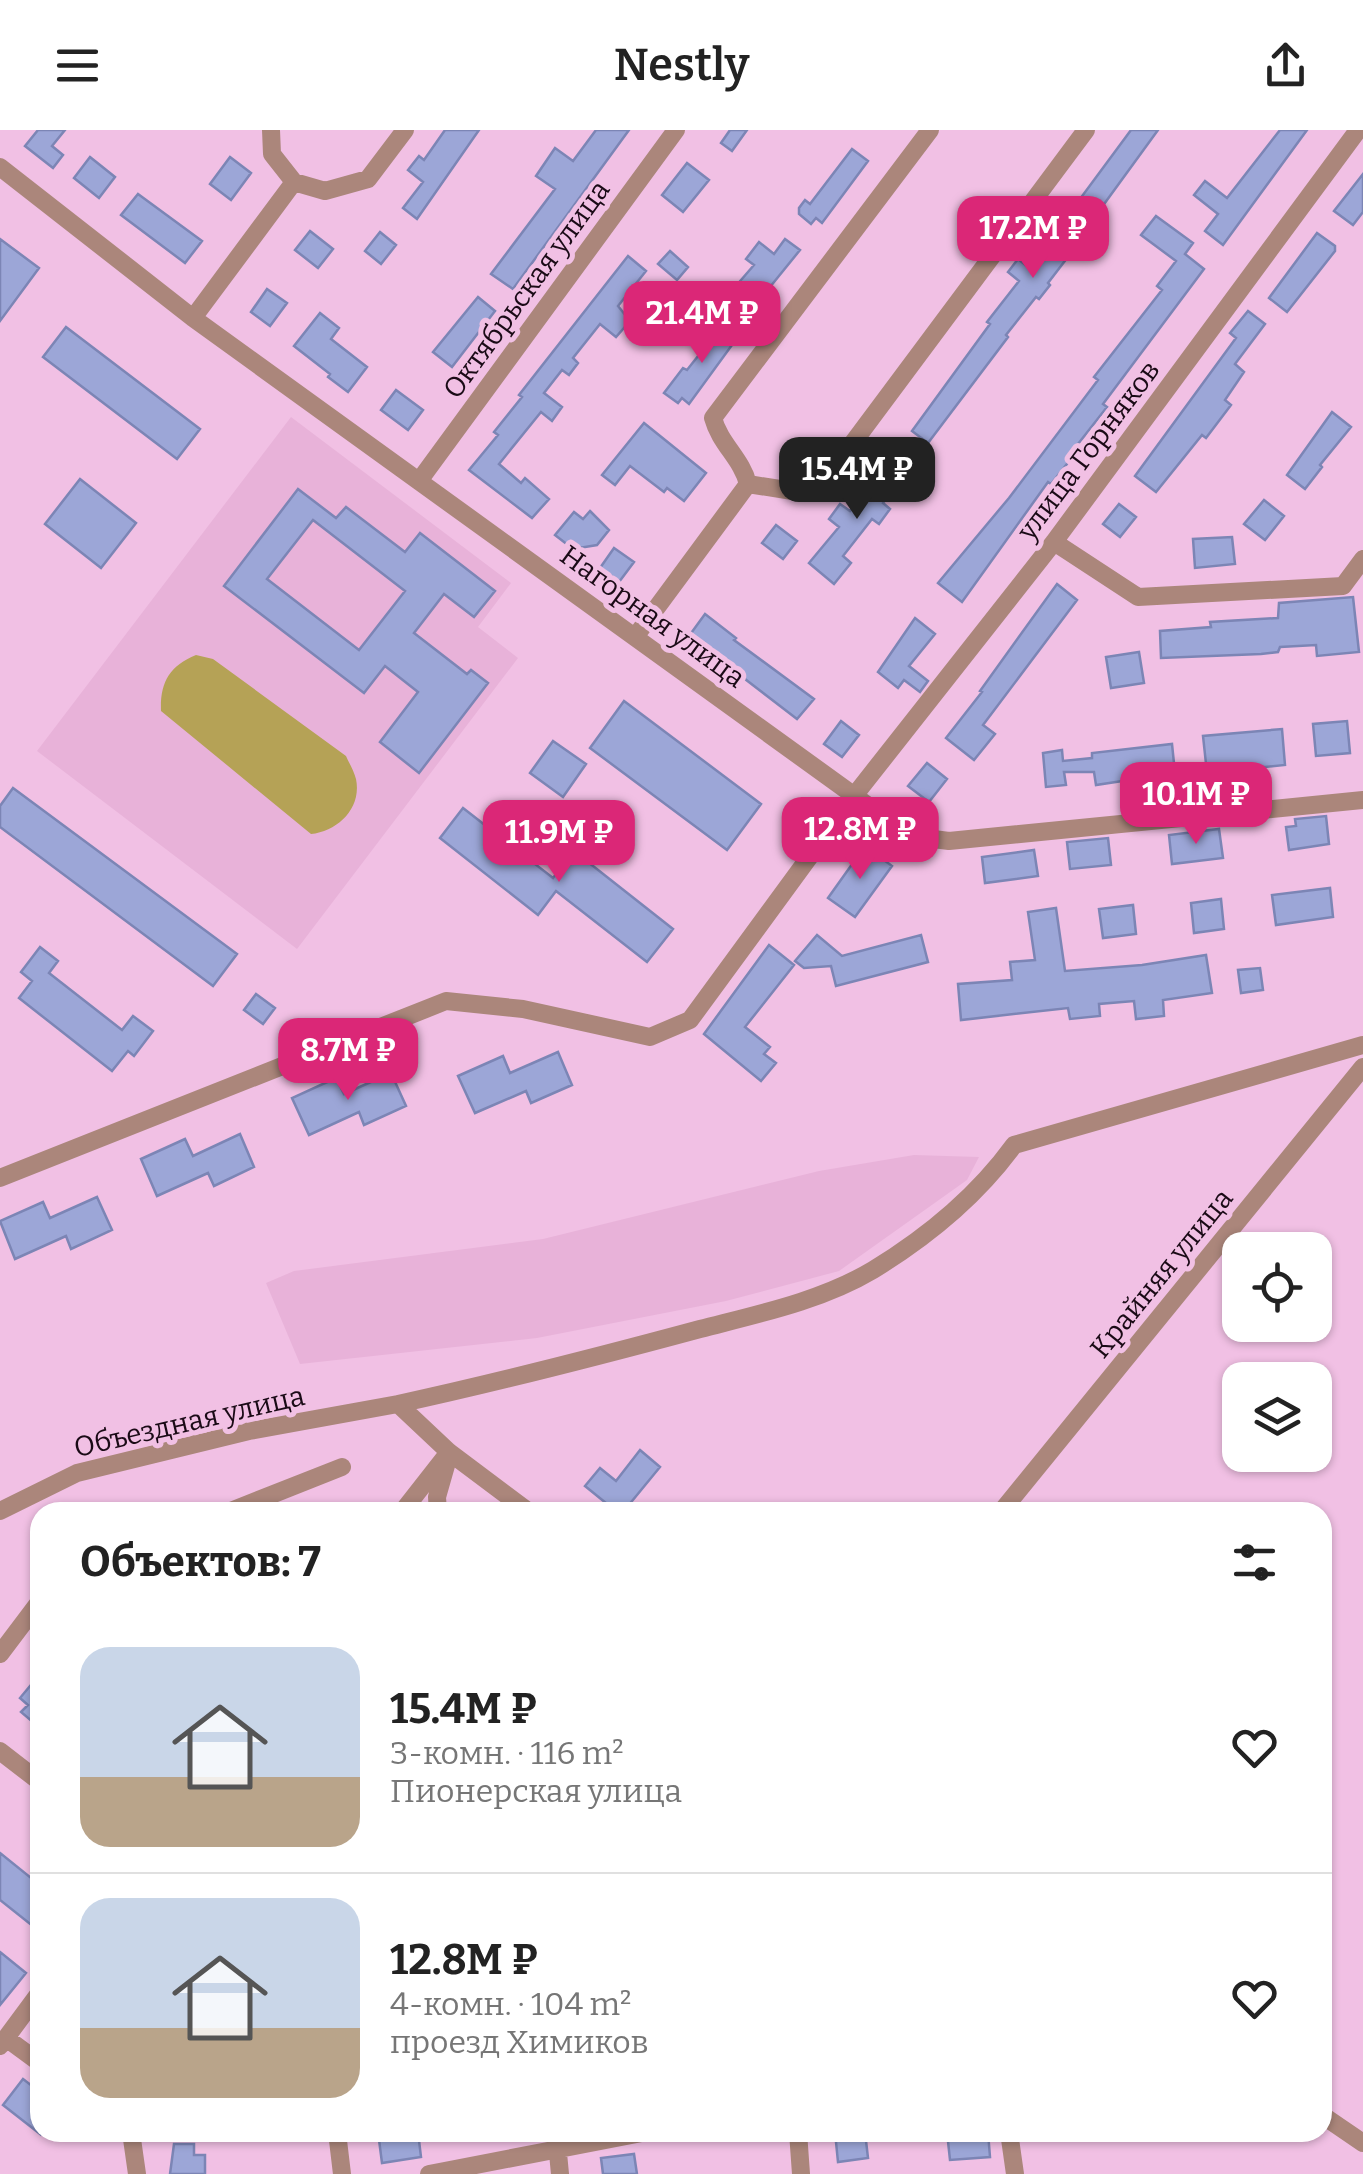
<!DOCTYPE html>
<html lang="ru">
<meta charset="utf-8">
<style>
:root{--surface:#fff;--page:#f6f6f6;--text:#222;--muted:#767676;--line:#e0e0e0;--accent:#db2777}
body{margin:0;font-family:Bitter,serif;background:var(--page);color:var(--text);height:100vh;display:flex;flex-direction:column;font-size:38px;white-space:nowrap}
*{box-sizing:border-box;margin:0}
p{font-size:32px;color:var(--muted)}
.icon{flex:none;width:55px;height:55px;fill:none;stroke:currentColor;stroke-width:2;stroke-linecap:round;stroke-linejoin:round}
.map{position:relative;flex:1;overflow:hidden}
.details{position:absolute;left:30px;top:1372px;width:1302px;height:640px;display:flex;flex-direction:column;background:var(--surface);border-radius:30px;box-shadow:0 2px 8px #0004}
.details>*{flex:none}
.fabs{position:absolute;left:1222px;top:1102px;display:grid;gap:20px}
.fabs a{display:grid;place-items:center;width:110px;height:110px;border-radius:20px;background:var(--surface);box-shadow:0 2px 8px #0004;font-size:50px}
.price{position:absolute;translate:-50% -85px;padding:0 22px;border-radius:20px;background:var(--accent);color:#fff;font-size:32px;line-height:65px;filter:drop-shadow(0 2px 5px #0008)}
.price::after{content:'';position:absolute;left:50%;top:60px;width:30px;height:22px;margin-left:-15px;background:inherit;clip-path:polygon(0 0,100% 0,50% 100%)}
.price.current{background:#222;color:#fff}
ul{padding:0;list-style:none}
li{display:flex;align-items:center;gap:30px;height:250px;padding:0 50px}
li+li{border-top:2px solid var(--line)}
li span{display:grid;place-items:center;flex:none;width:280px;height:200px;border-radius:30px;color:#555}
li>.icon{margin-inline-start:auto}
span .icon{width:120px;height:120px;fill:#fffc;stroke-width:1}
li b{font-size:42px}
h2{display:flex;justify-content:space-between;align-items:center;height:120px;padding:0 50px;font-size:42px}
header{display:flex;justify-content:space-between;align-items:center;height:130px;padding:0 50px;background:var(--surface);font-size:45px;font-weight:600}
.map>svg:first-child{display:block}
.built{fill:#e8b2d9}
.green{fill:#b5a256}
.building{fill:#9ca6d7;stroke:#7c85b5;stroke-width:2.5;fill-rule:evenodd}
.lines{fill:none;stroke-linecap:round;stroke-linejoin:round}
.street{stroke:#ab867b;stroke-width:18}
.labels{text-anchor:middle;stroke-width:10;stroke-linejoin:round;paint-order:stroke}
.street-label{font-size:28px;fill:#1a0a16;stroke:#f1c0e4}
</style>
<header><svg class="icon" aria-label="menu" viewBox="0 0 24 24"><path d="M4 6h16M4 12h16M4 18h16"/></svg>Nestly<svg class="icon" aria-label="share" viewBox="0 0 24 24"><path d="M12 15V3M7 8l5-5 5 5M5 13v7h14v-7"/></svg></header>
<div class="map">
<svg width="1363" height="2044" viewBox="0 0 1363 2044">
<rect width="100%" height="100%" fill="#f1c0e4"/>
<!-- built -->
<path class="built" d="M291 287 511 453 478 497 518 528 297 819 37 621Z
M914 1025 979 1027 967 1050 839 1141 726 1171 537 1208 300 1234 266 1153 294 1141 543 1109 819 1041Z"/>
<!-- green -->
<path class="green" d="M196 525 213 529 346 626C349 633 354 641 356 649 362 678 338 701 311 704L161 581C160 553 169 536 196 525Z"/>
<!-- building -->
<path class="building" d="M38 0H65L52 16 63 25 53 38 25 16Z
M445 0H479L417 89 403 78 423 52 408 40 419 26 424 30Z
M596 0H629L513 159 491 144 555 59 536 46 555 18 573 31Z
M730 0H747L732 21 721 13Z
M1131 0H1158L1091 92 1089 90 1070 115 1074 119 1048 153 1050 155 1039 169 1036 167 1006 205 1008 207 928 313 912 301 990 194 987 192 1019 151 1008 142 1018 129 1029 138 1055 104 1046 97 1055 85 1063 92Z
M1280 0H1307L1223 115 1205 101 1218 84 1194 65 1205 51 1227 68Z
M852 19 868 31 822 93 816 88 811 94 799 84V78L805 70 810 74Z
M90 27 115 47 99 68 74 48Z
M230 27 251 43 231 70 210 54Z
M687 33 709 50 683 82 662 65Z
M1363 44V82L1353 95 1334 81Z
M138 64 202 111 185 133 121 85Z
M1156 86 1193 113 1185 124 1204 139 1103 274 1107 277 1071 323 1074 325 1051 354 1048 352 962 472 938 453 1009 368 1098 250 1094 247 1162 160 1157 156 1176 131 1141 105Z
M310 101 333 119 318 138 295 120Z
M380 102 396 115 381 134 365 121Z
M1317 103 1335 116V121L1287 182 1269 168Z
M0 109 39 138 0 191Z
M785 109 800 120 770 157 774 160 760 177 735 157 754 135 746 129 759 112 774 124Z
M670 121 688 137 677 150 658 134Z
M628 126 646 141 618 176 630 191 616 207 600 194 573 228 578 233 569 245 562 240 544 263 562 277 552 291 541 282 499 334 521 353 525 348 549 369 532 388 469 340 498 305 494 302 522 267 519 265Z
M267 159 287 173 270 196 251 182Z
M478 167 495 181 452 237 433 222Z
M1248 181 1265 194 1235 234 1244 242 1225 270 1231 275 1206 308 1202 305 1156 362 1135 346 1236 208 1230 203Z
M320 183 339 198 331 209 367 237 348 262 328 247 330 244 294 216Z
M725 192 740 204 689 274 682 268 678 273 664 263 683 238 687 240Z
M66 197 200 299 177 329 43 227Z
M396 260 423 280 408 300 381 280Z
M1332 282 1351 297 1320 335 1322 337 1305 359 1287 345Z
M644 293 706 343 684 371 667 358 664 362 630 336 615 355 602 345Z
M890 328 907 340 883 373 890 379 879 394 872 389 843 426 851 433 834 454 809 433 839 397 829 389 840 374 850 381Z
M80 349 136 393 101 438 45 394Z
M298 359 336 388 346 377 405 422 420 403 495 461 474 487 444 464 414 503 467 544 471 540 488 553 419 643 380 612 418 562 385 536 364 563 224 456ZM313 390 405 461 359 520 267 449Z
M1264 370 1284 386 1265 410 1244 394Z
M1119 374 1136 387 1120 407 1103 394Z
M590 381 609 400 597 415 573 419 555 405 574 382 583 389Z
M776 395 797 411 783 429 762 413Z
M1232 407 1235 434 1195 438 1193 409Z
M614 418 634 432 619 452 600 438Z
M1057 454 1077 470 983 595 995 604 974 630 946 608 982 562 980 561Z
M1353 467 1359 522 1317 526 1316 515 1280 517 1278 522 1261 524 1161 528 1160 501 1211 497 1210 492 1278 488 1279 473Z
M705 484 736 508 734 510 814 569 797 589 689 506Z
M915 488 935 504 909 536 928 551 920 562 904 550 898 558 878 542Z
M1139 522 1144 553 1111 558 1106 527Z
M624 571 761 674 727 720 590 618Z
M841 591 859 605 842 627 824 614Z
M1347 591 1350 623 1316 626 1313 594Z
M1282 599 1285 635 1207 643 1203 606Z
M553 611 586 634 563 667 530 643Z
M1172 614 1175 643 1096 655 1094 642H1064L1066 655 1046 657 1043 623 1062 620 1063 631 1092 628V623Z
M927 633 947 649 929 672 908 656Z
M13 658 237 824 213 856 0 697V676Z
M463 678 553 748 574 721 673 799 647 832 556 761 538 785 440 708Z
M1326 686 1329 714 1289 720 1286 697 1296 696 1295 689Z
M1219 699 1223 728 1172 734 1169 705Z
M1108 708 1111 735 1070 739 1067 712Z
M865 716 892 736 855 787 828 768Z
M1034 720 1038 746 985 753 982 727Z
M1330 758 1333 787 1276 795 1272 765Z
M1221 769 1224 799 1194 803 1191 773Z
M1133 775 1136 804 1103 808 1099 779Z
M1056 778 1065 841 1142 835 1206 825 1212 863 1163 870 1164 886 1136 889 1134 871 1099 874 1100 886 1070 889 1068 878 961 890 958 854 1012 850 1010 832 1035 830 1028 782Z
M817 805 842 826 921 805 928 832 836 856 831 836 804 838 795 831Z
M769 815 794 835 745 897 770 917 764 924 776 933 761 951 704 904Z
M40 817 58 831 49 843 122 900 133 886 153 901 134 926 128 921 112 941 19 868 32 851 21 842Z
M1260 838 1263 860 1241 863 1238 840Z
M256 864 275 878 263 894 244 880Z
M306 890 315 908 293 918 285 899Z
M558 922 572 955 531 973 526 961 475 983 458 946 503 926 510 943Z
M391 943 406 976 364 995 359 982 309 1005 292 968 336 948 344 964Z
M240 1004 254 1037 214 1056 208 1043 157 1066 141 1029 185 1009 193 1026Z
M97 1067 112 1100 71 1119 66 1106 15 1129 0 1091 43 1072 50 1088Z
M640 1320 660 1337 623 1382H617L585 1356 600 1338 616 1351Z
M40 1544V1598L21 1582 28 1575 20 1568Z
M0 1723 31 1748 40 1735V1789L34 1797 0 1770Z
M0 1822 26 1843 0 1875Z
M23 1949 40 1962V2004L3 1975Z
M378 2002H418L421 2027 382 2033Z
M835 2002H865L868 2028 838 2032Z
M947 2002H988L990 2027 950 2030Z
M174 2014H194V2025H205V2044H170Z
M634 2024 637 2044H603L601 2028Z"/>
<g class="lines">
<!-- street -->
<path class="street" d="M271 0 272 24 294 52
M0 37 193 188 910 706 949 711 1363 670
M193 188 294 52 325 61 368 49 405 0
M419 351 676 0
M748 354C742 329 720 314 713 288L930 0
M1054 412 1138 467 1343 456 1363 429
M635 507 748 354 805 363 826 349 1086 0
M0 1048 446 871 523 879 650 907 690 890 854 666 1054 412 1358 0
M0 1381 77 1343 249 1301 398 1274
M228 1382 342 1337
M402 1382 449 1322
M438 1382 437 1367 447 1332
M529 1382 449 1322 398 1274C499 1252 600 1226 700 1199 758 1184 821 1171 873 1140 927 1107 977 1066 1014 1015L1363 915
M1001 1382 1363 937
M0 1524 40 1471
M0 1621 40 1652
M6 1908 40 1933
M0 1916 40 1862
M1322 1985 1363 2013
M131 2002 137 2044
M337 2002 342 2044
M556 2002 560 2044
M798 2002 801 2044
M1009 2002 1015 2044
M429 2044 647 2002"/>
</g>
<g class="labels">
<!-- street labels -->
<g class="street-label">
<text transform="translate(526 159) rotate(-54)" y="10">Октябрьская улица</text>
<text transform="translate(1088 320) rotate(-53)" y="10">улица Горняков</text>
<text transform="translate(653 486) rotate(36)" y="10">Нагорная улица</text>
<text transform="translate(1161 1143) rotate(-51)" y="10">Крайняя улица</text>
<text transform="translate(189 1291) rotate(-13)" y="10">Объездная улица</text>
</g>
</g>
</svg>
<div class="fabs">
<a><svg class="icon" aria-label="locate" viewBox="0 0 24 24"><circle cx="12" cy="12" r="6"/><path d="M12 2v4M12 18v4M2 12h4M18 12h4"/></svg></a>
<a><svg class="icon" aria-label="layers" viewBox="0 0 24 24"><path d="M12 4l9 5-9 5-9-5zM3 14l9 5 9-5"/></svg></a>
</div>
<b class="price" style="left:1033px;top:151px">17.2M ₽</b>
<b class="price" style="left:702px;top:236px">21.4M ₽</b>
<b class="price current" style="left:857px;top:392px">15.4M ₽</b>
<b class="price" style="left:1196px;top:717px">10.1M ₽</b>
<b class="price" style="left:860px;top:752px">12.8M ₽</b>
<b class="price" style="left:559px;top:755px">11.9M ₽</b>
<b class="price" style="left:348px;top:973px">8.7M ₽</b>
<section class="details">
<h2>Объектов: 7<svg class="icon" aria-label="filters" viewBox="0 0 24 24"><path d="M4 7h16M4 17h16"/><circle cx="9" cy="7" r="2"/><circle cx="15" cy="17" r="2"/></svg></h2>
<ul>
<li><span style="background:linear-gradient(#c9d6e8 65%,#b9a48a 0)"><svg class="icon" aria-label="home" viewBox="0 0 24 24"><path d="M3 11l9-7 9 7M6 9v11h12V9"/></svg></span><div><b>15.4M ₽</b><p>3-комн. · 116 m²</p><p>Пионерская улица</p></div><svg class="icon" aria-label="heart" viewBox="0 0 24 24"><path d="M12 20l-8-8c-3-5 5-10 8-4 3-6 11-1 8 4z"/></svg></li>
<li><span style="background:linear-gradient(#c9d6e8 65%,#b9a48a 0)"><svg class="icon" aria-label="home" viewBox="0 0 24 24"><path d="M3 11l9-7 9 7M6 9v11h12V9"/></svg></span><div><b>12.8M ₽</b><p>4-комн. · 104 m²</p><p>проезд Химиков</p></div><svg class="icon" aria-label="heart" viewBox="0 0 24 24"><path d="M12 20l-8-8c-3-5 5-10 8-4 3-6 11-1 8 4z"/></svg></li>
</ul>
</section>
</div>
